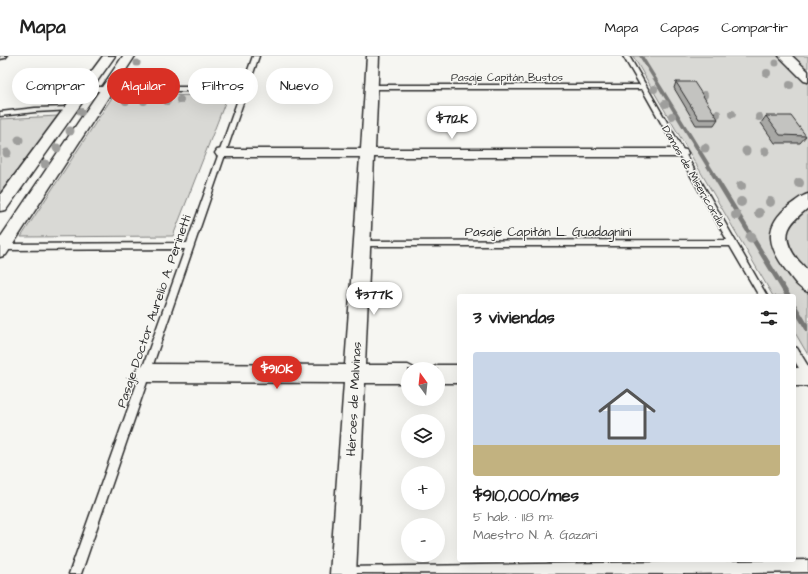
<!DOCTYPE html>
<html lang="es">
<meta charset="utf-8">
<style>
:root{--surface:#fff;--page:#f2f2f2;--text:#222;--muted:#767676;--line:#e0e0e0;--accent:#d93025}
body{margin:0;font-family:"Architects Daughter",sans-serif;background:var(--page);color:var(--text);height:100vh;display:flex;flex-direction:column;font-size:15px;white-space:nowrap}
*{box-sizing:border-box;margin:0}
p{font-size:13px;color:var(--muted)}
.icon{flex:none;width:22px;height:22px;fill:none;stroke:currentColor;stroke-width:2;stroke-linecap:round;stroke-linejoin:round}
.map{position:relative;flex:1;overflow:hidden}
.details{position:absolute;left:457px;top:238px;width:339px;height:268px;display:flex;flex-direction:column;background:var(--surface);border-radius:4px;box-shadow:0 4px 16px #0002}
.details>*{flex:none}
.banner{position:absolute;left:12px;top:12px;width:380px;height:36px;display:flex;gap:8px}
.needle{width:26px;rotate:345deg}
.controls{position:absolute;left:401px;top:306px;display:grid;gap:8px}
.controls a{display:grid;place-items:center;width:44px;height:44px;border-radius:50%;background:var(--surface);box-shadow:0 4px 16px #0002;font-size:20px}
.price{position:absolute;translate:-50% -34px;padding:0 9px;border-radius:14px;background:#fff;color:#222;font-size:13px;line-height:26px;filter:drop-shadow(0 1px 2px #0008)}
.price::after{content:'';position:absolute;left:50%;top:24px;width:12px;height:9px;margin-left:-6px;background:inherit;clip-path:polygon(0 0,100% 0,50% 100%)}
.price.on{background:var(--accent);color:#fff}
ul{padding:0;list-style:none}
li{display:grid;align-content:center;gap:8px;height:212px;padding:0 16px}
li+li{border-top:1px solid var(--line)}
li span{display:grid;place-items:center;height:124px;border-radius:4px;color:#555}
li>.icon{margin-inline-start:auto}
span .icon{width:72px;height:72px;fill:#fffc;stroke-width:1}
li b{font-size:17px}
h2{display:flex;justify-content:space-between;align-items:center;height:48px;padding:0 16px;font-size:17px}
.pill{padding:0 14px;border-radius:18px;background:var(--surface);box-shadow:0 4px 16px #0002;font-size:14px;line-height:36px}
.pill.on{background:var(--accent);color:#fff}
header{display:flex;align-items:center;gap:24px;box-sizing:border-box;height:56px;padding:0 20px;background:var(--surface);border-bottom:1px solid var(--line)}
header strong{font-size:19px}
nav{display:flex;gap:22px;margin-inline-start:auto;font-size:14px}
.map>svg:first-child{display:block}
.green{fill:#d9d9d5;stroke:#828280}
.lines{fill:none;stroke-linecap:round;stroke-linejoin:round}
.stream{fill:#7a7a78;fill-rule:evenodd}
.service-casing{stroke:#2b2b2b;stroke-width:3}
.minor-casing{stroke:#2b2b2b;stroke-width:3}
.service{fill:#f6f6f2;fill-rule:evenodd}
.minor{fill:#f6f6f2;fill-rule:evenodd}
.tree{fill:#9e9e9c}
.wall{fill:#a8a8a5;stroke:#2b2b2b}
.building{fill:#c3c3c0;stroke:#2b2b2b}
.labels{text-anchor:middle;stroke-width:3;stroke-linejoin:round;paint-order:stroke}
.far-street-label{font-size:11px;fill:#2b2b2b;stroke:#f6f6f2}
.street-label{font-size:13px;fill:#2b2b2b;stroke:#f6f6f2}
</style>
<header>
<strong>Mapa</strong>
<nav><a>Mapa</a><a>Capas</a><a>Compartir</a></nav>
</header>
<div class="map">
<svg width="808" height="518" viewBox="0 0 808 518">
<rect width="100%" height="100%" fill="#f6f6f2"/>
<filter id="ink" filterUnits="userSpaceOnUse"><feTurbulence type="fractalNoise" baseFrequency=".025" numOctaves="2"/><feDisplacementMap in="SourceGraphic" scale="8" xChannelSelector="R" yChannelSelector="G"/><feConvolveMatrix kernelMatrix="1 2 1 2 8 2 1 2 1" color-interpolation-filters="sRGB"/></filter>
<g filter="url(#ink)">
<!-- green -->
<path class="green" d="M633 0H808V299L794 275V240H773Z
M228 39 173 180 21 181 113 40Z
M58 60 0 137V63Z"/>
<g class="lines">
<!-- stream -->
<path class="stream" d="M639 0H643L791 240H785Z
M794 248H796L808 268V275H806L794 255Z"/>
<!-- service casing -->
<g class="service-casing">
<path id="service" d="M253 0H259L81 518H69L185 193 0 194V188L187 187 241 35H85L82 33 85 31H242Z
M623 0H629L767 240H759L730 190H360L359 188 360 186 363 185 727 184 642 33H371L368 31 371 29H640Z
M70 51 73 53 72 54 35 56 0 60V56L35 52Z
M794 291 797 292 808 310V323L805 322 794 304Z
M808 504V516L691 518 339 517 341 513 345 511Z"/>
</g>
<!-- minor casing -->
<g class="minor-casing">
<path id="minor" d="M0 0H7L5 2 0 3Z
M103 0H115L6 154 0 155V139Z
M123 0H135L6 199 0 201V182Z
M367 0H379L375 93H681L686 94 688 97 686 100 681 101H374L365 309H408L416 313H408V327H365L356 518H330L344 327 145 326 138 323 135 317 138 311 145 308 345 309 360 101H222L217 100 215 97 217 94 222 93H361Z
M779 0H792L808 15V26L804 25Z
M808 138V152C788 168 779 179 797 203 800 207 807 212 808 217 808 223 808 230 808 236 799 233 794 225 788 217 769 192 761 171 790 149 796 145 801 140 808 138Z
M438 309H459V327H438V313H430Z
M794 312H808V330H794Z"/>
</g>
<!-- service -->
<use href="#service" class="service"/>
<!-- minor -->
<use href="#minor" class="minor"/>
</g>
<!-- trees -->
<g class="tree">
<circle cx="137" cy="7" r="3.5"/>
<circle cx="776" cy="7" r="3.5"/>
<circle cx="767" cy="17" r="4"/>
<circle cx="131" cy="20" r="4"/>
<circle cx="790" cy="29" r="4"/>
<circle cx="654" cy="33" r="4"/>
<circle cx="704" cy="39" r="4"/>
<circle cx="180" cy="44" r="4"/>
<circle cx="126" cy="45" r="4"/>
<circle cx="144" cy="45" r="4"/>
<circle cx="167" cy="45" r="4"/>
<circle cx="665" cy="48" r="4"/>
<circle cx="81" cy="56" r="4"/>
<circle cx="717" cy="58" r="4"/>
<circle cx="732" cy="58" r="4"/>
<circle cx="672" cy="60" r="4"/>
<circle cx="759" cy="61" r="4"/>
<circle cx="70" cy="75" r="4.5"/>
<circle cx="19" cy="84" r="4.5"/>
<circle cx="57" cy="92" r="4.5"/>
<circle cx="705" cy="92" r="4.5"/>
<circle cx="746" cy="95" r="4.5"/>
<circle cx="765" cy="95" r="4.5"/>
<circle cx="7" cy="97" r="4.5"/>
<circle cx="45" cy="108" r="4.5"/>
<circle cx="799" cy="127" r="5"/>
<circle cx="741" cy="130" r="5"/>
<circle cx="741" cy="146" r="5"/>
<circle cx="770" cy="146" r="5"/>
<circle cx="759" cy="157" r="5"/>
<circle cx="736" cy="159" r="5"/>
<circle cx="751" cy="181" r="5.5"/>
</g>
<!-- wall -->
<path class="wall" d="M676 26 718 63 714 69H696L674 32Z
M766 60 806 80 800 87H775L761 67Z"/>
<!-- building -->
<path class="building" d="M676 26H694L718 63H699Z
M766 60H791L806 80 780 79Z"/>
</g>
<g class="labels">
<!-- far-street labels -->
<g class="far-street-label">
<text x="507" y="25">Pasaje Capitán Bustos</text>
<text transform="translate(694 120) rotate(60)" y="4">Damas de Misericordia</text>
</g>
<!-- street labels -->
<g class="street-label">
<text x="548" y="180">Pasaje Capitán L. Guadagnini</text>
<text transform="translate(153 255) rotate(-71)" y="5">Pasaje Doctor Aurelio A. Perinetti</text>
<text transform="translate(353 343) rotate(-87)" y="5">Héroes de Malvinas</text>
</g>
</g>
</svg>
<div class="controls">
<a><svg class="needle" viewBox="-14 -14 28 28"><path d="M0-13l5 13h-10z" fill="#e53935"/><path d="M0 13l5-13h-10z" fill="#767676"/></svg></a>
<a><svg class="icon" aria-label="layers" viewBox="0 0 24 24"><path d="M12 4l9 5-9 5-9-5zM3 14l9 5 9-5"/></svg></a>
<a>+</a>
<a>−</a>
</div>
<b class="price" style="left:452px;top:84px">$712K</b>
<b class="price" style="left:374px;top:260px">$377K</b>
<b class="price on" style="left:277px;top:334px">$910K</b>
<div class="banner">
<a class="pill">Comprar</a>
<a class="pill on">Alquilar</a>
<a class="pill">Filtros</a>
<a class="pill">Nuevo</a>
</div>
<section class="details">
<h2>3 viviendas<svg class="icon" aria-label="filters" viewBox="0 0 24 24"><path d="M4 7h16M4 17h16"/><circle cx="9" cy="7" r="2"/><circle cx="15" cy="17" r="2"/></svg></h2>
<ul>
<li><span style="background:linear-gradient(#c9d6e8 75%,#c2b280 0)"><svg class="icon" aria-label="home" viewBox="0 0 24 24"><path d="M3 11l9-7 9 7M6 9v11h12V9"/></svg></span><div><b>$910,000/mes</b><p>5 hab. · 118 m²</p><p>Maestro N. A. Gazari</p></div></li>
</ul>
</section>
</div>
